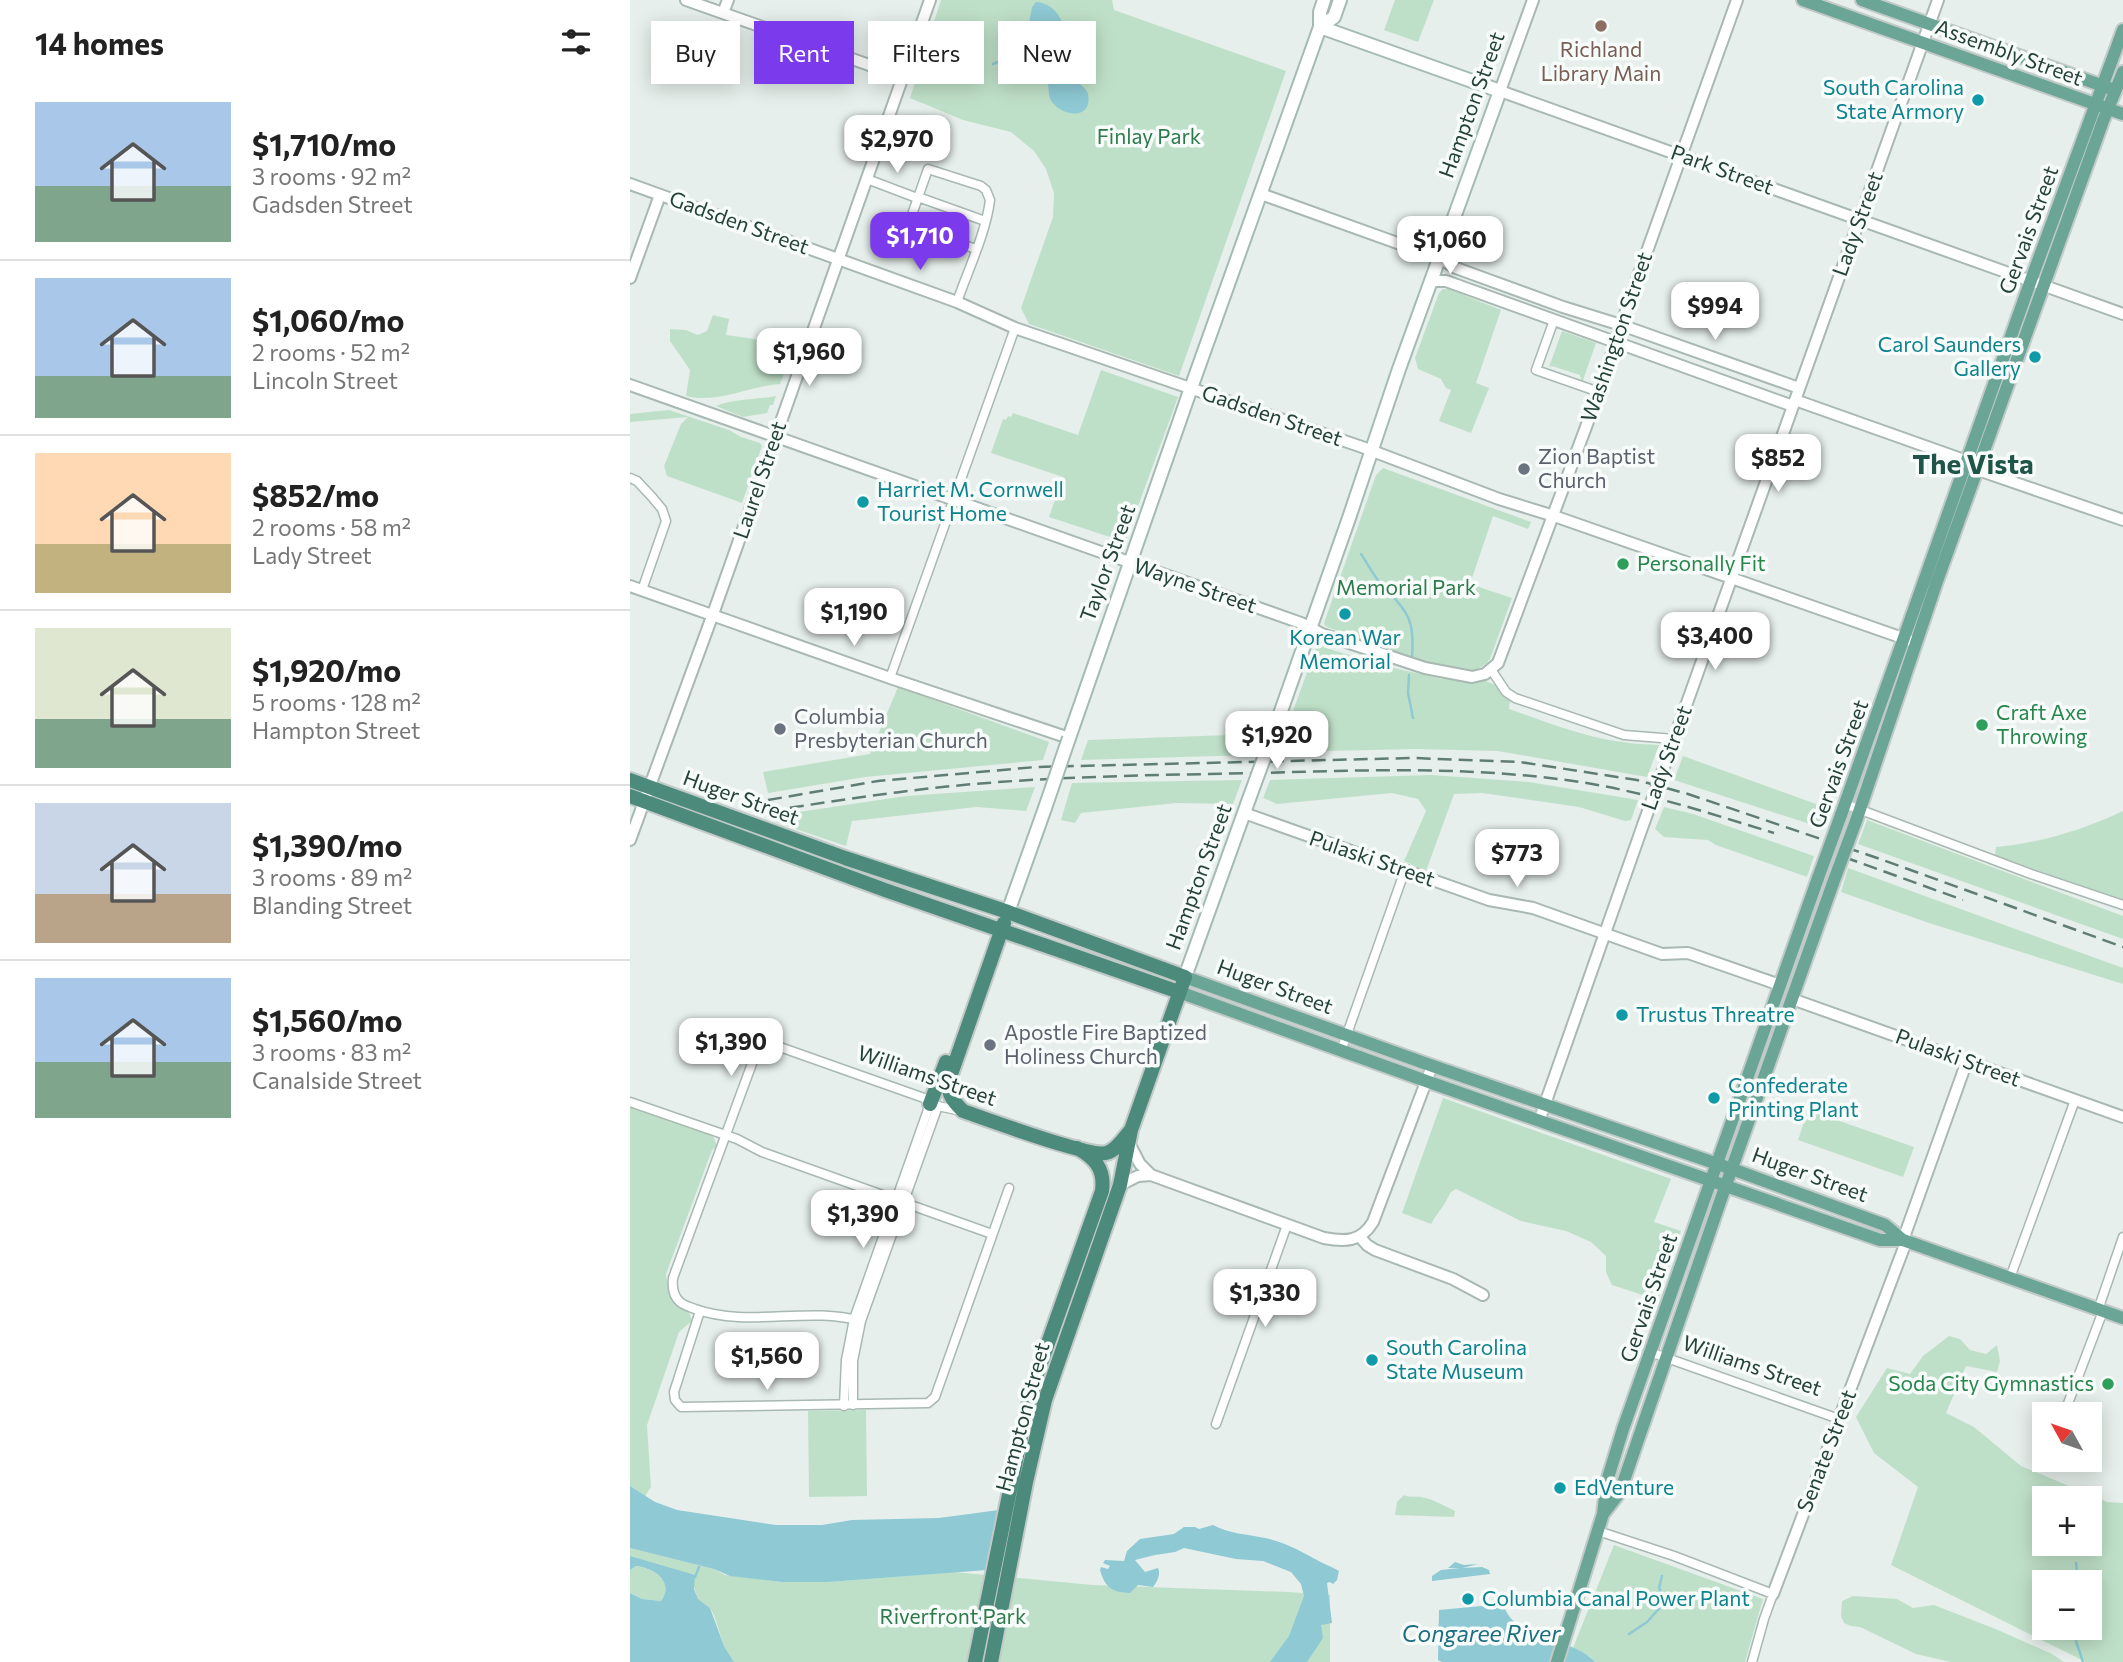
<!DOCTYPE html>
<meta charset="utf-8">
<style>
:root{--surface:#fff;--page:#f2f2f2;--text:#222;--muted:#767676;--line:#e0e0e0;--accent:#7c3aed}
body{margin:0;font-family:Commissioner,sans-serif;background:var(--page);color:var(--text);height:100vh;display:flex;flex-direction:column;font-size:26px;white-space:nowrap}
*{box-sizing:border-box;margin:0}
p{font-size:23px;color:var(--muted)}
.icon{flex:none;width:38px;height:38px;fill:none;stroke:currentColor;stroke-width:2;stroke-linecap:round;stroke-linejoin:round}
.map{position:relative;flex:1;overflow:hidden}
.side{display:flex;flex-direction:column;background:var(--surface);width:630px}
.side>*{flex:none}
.top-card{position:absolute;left:21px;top:21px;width:665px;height:63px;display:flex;gap:14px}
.needle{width:46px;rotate:310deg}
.controls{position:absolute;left:1402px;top:1402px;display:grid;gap:14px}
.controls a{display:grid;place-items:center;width:70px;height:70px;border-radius:0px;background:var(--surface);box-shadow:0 4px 18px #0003;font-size:35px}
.price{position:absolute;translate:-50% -60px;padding:0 16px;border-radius:14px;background:#fff;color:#222;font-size:23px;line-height:46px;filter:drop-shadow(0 2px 4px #0008)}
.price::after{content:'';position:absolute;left:50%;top:42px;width:21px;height:16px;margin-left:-10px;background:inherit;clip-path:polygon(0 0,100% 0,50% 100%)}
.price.current{background:var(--accent);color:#fff}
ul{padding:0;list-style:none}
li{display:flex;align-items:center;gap:21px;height:175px;padding:0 35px}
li+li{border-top:2px solid var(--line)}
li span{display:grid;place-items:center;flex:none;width:196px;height:140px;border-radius:0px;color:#555}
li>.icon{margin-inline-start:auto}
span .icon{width:84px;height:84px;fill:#fffc;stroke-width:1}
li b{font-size:30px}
h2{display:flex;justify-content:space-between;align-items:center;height:84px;padding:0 35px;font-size:30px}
.tag{padding:0 24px;border-radius:0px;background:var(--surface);box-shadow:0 4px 18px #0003;font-size:24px;line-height:63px}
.tag.current{background:var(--accent);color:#fff}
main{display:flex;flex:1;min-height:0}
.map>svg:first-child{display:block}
.green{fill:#bfe0c8;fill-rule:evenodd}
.water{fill:#8ec9d4}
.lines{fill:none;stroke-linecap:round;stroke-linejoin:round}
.stream{stroke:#8ec9d4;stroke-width:2.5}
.minor-casing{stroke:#a8b8b2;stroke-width:11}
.tertiary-casing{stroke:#a8b8b2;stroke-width:14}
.secondary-casing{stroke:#a4bbb3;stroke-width:16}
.primary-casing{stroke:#c2cac8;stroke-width:16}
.trunk-casing{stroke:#c2cac8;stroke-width:18}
.minor{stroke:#fff;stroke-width:8}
.tertiary{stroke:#fff;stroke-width:10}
.secondary{stroke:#fff;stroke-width:12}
.primary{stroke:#6aa596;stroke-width:12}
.trunk{stroke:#4c8a7c;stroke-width:14}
.rail{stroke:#5f7d75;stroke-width:2.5;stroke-dasharray:14 7;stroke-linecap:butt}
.tertiary-bridge-casing{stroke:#a8b8b2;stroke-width:14;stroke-linecap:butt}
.secondary-bridge-casing{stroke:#a4bbb3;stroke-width:16;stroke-linecap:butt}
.primary-bridge-casing{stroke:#c2cac8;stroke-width:16;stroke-linecap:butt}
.tertiary-bridge{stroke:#fff;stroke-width:10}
.secondary-bridge{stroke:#fff;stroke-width:12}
.primary-bridge{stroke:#6aa596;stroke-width:12}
.education-dot{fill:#8d6e63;stroke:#f7fbf9;stroke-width:2.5}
.culture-dot{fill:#0f9aa8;stroke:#f7fbf9;stroke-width:2.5}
.worship-dot{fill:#6b7280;stroke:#f7fbf9;stroke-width:2.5}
.leisure-dot{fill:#2e9e5b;stroke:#f7fbf9;stroke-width:2.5}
.labels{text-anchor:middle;stroke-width:7;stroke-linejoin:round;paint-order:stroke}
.education-label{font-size:21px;fill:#785e54;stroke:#f7fbf9}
.street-label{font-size:21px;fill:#24423a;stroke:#f7fbf9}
.culture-label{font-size:21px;fill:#0d838f;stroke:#f7fbf9;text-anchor:start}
.park-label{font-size:21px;fill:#2d7a4b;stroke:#f7fbf9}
.worship-label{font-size:21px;fill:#5b616d;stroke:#f7fbf9;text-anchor:start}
.leisure-label{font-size:21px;fill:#27864d;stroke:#f7fbf9;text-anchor:start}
.water-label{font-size:23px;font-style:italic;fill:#1c6f80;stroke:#f7fbf9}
.district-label{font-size:28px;font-weight:bold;fill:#1f5548;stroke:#f7fbf9}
</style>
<main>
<section class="side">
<h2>14 homes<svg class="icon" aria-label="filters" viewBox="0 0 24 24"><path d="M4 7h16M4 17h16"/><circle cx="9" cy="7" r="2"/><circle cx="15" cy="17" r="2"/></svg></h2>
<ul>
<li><span style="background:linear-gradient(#a9c7e8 60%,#7fa58c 0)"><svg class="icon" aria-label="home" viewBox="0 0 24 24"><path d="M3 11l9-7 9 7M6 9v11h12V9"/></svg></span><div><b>$1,710/mo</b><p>3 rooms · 92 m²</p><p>Gadsden Street</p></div></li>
<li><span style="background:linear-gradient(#a9c7e8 70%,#7fa58c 0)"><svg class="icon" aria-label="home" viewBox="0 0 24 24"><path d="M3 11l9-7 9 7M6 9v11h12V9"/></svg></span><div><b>$1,060/mo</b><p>2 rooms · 52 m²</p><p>Lincoln Street</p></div></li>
<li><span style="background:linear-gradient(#ffd9b3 65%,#c2b280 0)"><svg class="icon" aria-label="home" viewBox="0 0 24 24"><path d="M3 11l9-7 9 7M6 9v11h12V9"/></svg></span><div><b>$852/mo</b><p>2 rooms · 58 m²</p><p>Lady Street</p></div></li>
<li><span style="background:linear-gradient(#dfe7d0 65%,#7fa58c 0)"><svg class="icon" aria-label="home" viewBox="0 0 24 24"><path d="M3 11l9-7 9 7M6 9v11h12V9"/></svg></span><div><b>$1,920/mo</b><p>5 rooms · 128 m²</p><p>Hampton Street</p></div></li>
<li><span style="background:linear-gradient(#c9d6e8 65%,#b9a48a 0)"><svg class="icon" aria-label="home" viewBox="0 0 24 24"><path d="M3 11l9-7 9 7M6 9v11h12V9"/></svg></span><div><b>$1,390/mo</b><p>3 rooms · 89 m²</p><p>Blanding Street</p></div></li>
<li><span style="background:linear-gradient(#a9c7e8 60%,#7fa58c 0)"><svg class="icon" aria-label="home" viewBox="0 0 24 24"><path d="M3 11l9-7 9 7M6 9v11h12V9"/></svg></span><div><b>$1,560/mo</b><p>3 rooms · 83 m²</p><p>Canalside Street</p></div></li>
</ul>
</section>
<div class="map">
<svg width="1493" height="1662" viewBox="0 0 1493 1662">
<rect width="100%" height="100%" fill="#e6efeb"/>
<!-- green -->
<path class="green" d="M311 0H482L484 10 656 71 549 376 399 324 391 308 423 217 424 193 416 169 404 151 381 132 333 120 280 98Z
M765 0H804L788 42 754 30Z
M813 289H819L871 310 846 383 859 388 841 433 809 421 821 390 816 388 811 379 788 369 785 358 809 293Z
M83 315 99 319 96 335C117 338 145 340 161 355L150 384C118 386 88 404 56 396L60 370 40 341V329L56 330 68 335 77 331Z
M932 331 966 343 952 383 950 375 922 366 919 367Z
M471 370 548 397 495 542 419 517 433 477 361 453 373 419 376 420 378 416 381 417 383 413 448 435Z
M146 396 143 405H140L137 413 113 417 86 406C106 398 125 400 146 396Z
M39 410 99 430 111 437 130 443 132 446 112 503 37 476 34 466 51 424 58 417 0 422V414Z
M753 468 901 522 898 529 863 516 840 584 882 598 860 659 856 664 846 670H838L793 662 761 652 695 626 694 623 746 475Z
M687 645 750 665 813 679 856 681 865 685 880 701 879 709C933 728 971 744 1029 745L1017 777 868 751 786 749 648 752Z
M268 687 419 742 413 760 235 777 138 793 133 772 240 754Z
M628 734 621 755 451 760 458 740Z
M1053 756 1200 809 1192 828 1044 780Z
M801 775 899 782 1008 800 1001 820 995 821 949 807 852 793 824 794 796 871 774 861 796 811 788 799 762 793 647 804 633 798 640 780Z
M612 780 603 804 546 803 451 813 445 823 431 820 442 783Z
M405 787 396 811 346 807 222 821 216 846 142 821V816L276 796Z
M1034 807 1063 814 1184 856 1177 877 1086 845 1078 840 1034 837 1025 829Z
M1493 811V901L1365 855 1366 847C1410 843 1453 830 1493 811Z
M1237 820 1493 916V939L1228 844Z
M1218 868 1493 968V984L1299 923 1211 892Z
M813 1098 1041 1179 1024 1222 1051 1231 1028 1300 982 1285 976 1272V1256L961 1242 936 1231 891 1221 826 1189 820 1193C816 1204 807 1213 801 1224L772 1213Z
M0 1106 79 1134 84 1138 87 1147 82 1150 36 1274C39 1295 41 1301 59 1312L62 1321 49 1332 17 1425 21 1487 15 1496 0 1486Z
M1178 1110 1284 1147 1273 1177 1168 1140Z
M1319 1336 1330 1339 1340 1350 1356 1354 1367 1345 1370 1361 1367 1372 1336 1366 1316 1413 1344 1427 1391 1466 1477 1502 1493 1503V1662H1456L1261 1565 1288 1487 1244 1453 1226 1417 1257 1368 1280 1374 1293 1356ZM1414 1498H1460V1544H1414ZM1414 1582H1460V1628H1414Z
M236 1410 237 1496 179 1497 178 1411Z
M774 1495C781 1498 785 1496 791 1497 803 1499 815 1506 825 1511L824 1517 765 1515 767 1502Z
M984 1545 1133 1599 1115 1662H965L960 1657 943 1648Z
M0 1548 84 1569 95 1575 152 1582H198L324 1572 463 1585 659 1592 700 1595V1662H104L94 1646 84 1615 80 1608 68 1599 63 1584 51 1572 0 1556Z
M6 1566C24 1569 45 1581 31 1601L12 1599 0 1593V1570Z
M1223 1596 1267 1599 1283 1608 1304 1605 1368 1630 1422 1654 1434 1662H1321L1286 1654 1230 1627 1221 1626 1214 1623 1211 1616 1212 1601Z"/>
<!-- water -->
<path class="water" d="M406 2C423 3 435 19 434 36 433 45 428 53 431 62 436 77 456 85 458 94 463 119 434 118 422 102 417 95 420 88 417 82L395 65 389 66 390 60 385 54 383 45 397 34 402 7Z
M0 1486 25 1502 47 1510 146 1525H192L222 1520 309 1518 369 1510 357 1570 198 1582H152L100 1576 84 1569 0 1548Z
M583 1525C600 1534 616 1534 635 1538 654 1542 669 1550 685 1559 693 1564 701 1566 709 1571L707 1580 703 1584 700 1582 697 1583 702 1623 691 1625 693 1638 677 1662H640L659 1636 674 1596 671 1584 661 1572 633 1561 606 1559 554 1548 545 1552 525 1555 505 1560 515 1572 528 1568C531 1574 527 1582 523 1587L508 1585 500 1593C481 1592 475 1587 470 1570L471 1567 478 1569 480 1566 473 1563 475 1560 494 1561 497 1551 510 1539 544 1534 554 1527H565L569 1529Z
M0 1556 65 1575 64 1589 68 1599 80 1608 94 1646 104 1662H0V1593L12 1599 31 1601C45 1582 24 1568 6 1566L0 1570Z
M825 1562 834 1565 848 1564 833 1568 852 1567 859 1570 860 1574 802 1581V1576L811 1570 830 1568H818Z
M873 1604C887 1645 939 1634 965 1662H812L808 1660 809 1610Z"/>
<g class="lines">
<!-- stream -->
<path class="stream" d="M363 64 373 60 378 50 381 49V46L383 45
M731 554C738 564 744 577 753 586 778 613 785 618 782 658
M779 675 778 693 783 718
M1446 1563 1448 1582
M65 1577 69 1567
M1447 1628 1446 1641 1453 1662
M999 1634 1017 1622 1034 1603V1598L1029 1588 1032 1576"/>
<!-- minor casing -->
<g class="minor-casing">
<path id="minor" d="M237 179 287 198
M288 197 355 221
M327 302C338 270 356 233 360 200L356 190 351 186 298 169 278 226 346 249
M924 320 906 370 969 392
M0 478 7 481 22 497 32 509 36 521 12 590
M862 671 876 692 885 698 994 735 1044 739
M260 678 385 328
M1215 804 1401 874 1493 905
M711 1051 775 870
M0 1102 107 1139 132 1152 160 1162 362 1234
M1380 1278 1445 1100
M1468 1310 1493 1237
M70 1311 44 1392 45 1400 51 1407 298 1403 305 1397 379 1188
M231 1321C177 1306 119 1328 65 1309 60 1307 55 1306 50 1302 43 1296 42 1287 43 1278L127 1050 134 1045 147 1046 294 1098 308 1106 331 1111
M1020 1352 1209 1419
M223 1405V1361L231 1321 308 1106
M214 1406 216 1360 224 1319 300 1104
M1434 1414 1473 1311
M586 1424 657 1225
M968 1531 1044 1556 1143 1594 1134 1619 1122 1662"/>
</g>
<!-- tertiary casing -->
<g class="tertiary-casing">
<path id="tertiary" d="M56 0 273 77
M903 0 870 91 1493 314
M93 13 98 0
M0 184 327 302 385 328 732 447 869 499 924 516 1287 643
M631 194 809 258 826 268 933 307 991 325 1169 388
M0 278 30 195
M801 281H816L1163 406
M0 385 671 623 692 634 795 668 842 677 855 674 868 663 969 392 1001 296 1107 0
M1165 400 1337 461 1348 470 1493 520
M0 586 260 678 439 738
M1038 756 1308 0
M614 813 859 900 903 908 1032 954 1058 953 1150 985
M0 840 83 614 300 0
M1162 999 1493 1117
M909 1121 1013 825
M499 1143 510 1164 521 1175 694 1238C715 1242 731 1242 743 1222L802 1066
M490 1185 508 1176 521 1175
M730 1237 737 1245 745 1250 823 1279 853 1295
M1273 1240 1337 1061
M1143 1594 1276 1242"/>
</g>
<!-- secondary casing -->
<g class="secondary-casing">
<path id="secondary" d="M690 27 704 17 710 0
M644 731 719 518 769 369 870 91 690 27
M439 738 561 388 690 27V12L694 0
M378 912 415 808
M555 977 619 799"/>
</g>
<!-- primary casing -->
<g class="primary-casing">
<path id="primary" d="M1173 0 1493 114
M1232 0 1479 88
M1211 815 1401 280 1493 30
M1226 821 1307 581 1473 121 1493 72
M555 977 797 1064 1102 1169 1255 1225 1273 1240 1493 1318
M549 992 796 1081 1250 1240H1273
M973 1514 990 1492 1091 1199 1203 883
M927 1662 973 1514 977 1481 993 1429 1188 878"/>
</g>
<!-- trunk casing -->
<g class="trunk-casing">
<path id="trunk" d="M0 780 215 858 378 912 555 977 501 1130 490 1185 415 1400 396 1482 361 1662
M0 796 255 890 549 992
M374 923 319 1080C317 1094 323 1101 333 1111 356 1119 459 1157 476 1153 486 1151 494 1138 500 1131
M300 1104 316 1062
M345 1662 391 1436 406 1377 472 1191C475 1169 465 1158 447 1148"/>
</g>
<!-- minor -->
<use href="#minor" class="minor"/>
<!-- tertiary -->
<use href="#tertiary" class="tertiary"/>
<!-- secondary -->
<use href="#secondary" class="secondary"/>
<!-- primary -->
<use href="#primary" class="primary"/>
<!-- trunk -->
<use href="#trunk" class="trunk"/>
<!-- rail -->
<path class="rail" d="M138 800 248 781 406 767 784 758 890 762 1007 780 1058 794 1253 860 1493 947
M139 811C204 801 268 791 333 785 431 776 530 775 629 773 736 770 843 766 950 782 1016 792 1081 814 1144 833
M1214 857 1333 900"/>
<!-- tertiary-bridge casing -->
<g class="tertiary-bridge-casing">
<path id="tertiary-bridge" d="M1013 825 1038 756"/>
</g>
<!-- secondary-bridge casing -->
<g class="secondary-bridge-casing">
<path id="secondary-bridge" d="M619 799 644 731
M415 808 439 738"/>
</g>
<!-- primary-bridge casing -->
<g class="primary-bridge-casing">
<path id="primary-bridge" d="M1188 878 1211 815
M1203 883 1226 821"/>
</g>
<!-- tertiary-bridge -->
<use href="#tertiary-bridge" class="tertiary-bridge"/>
<!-- secondary-bridge -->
<use href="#secondary-bridge" class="secondary-bridge"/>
<!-- primary-bridge -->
<use href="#primary-bridge" class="primary-bridge"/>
</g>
<!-- markers -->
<circle class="education-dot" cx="971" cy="26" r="7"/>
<g class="culture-dot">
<circle cx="1348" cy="100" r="7"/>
<circle cx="1405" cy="357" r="7"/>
<circle cx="233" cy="502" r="7"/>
<circle cx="715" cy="614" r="7"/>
<circle cx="992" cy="1015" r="7"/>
<circle cx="1084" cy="1098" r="7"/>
<circle cx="742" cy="1360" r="7"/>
<circle cx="930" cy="1488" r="7"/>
<circle cx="838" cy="1599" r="7"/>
</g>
<g class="worship-dot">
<circle cx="894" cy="469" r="7"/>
<circle cx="150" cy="729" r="7"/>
<circle cx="360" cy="1045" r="7"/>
</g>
<g class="leisure-dot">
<circle cx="993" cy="564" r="7"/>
<circle cx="1352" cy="725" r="7"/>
<circle cx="1478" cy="1384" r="7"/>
</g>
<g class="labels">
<!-- education labels -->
<g class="education-label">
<text x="971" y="57">Richland<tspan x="971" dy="24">Library Main</tspan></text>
</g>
<!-- street labels -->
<g class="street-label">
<text transform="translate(1379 53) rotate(20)" y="7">Assembly Street</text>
<text transform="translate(842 105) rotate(-70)" y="7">Hampton Street</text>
<text transform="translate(1092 170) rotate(20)" y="7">Park Street</text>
<text transform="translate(109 223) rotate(20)" y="7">Gadsden Street</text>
<text transform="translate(1228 224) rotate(-70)" y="7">Lady Street</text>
<text transform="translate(1399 230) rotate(-70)" y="7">Gervais Street</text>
<text transform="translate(987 337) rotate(-71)" y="7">Washington Street</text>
<text transform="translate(642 416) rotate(19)" y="7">Gadsden Street</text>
<text transform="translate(130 480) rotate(-71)" y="7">Laurel Street</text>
<text transform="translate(478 563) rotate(-70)" y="7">Taylor Street</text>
<text transform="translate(565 586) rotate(19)" y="7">Wayne Street</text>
<text transform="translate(1037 758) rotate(-70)" y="7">Lady Street</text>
<text transform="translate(1209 764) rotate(-70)" y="7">Gervais Street</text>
<text transform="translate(111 798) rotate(20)" y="7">Huger Street</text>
<text transform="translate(742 859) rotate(19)" y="7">Pulaski Street</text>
<text transform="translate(569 877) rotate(-70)" y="7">Hampton Street</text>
<text transform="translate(645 987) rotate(20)" y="7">Huger Street</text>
<text transform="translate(1328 1058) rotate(20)" y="7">Pulaski Street</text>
<text transform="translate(297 1076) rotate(19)" y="7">Williams Street</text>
<text transform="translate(1180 1175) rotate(20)" y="7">Huger Street</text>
<text transform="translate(1019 1298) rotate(-71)" y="7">Gervais Street</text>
<text transform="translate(1122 1366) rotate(19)" y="7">Williams Street</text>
<text transform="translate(393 1417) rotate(-75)" y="7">Hampton Street</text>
<text transform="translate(1197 1451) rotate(-69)" y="7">Senate Street</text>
</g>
<!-- culture labels -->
<g class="culture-label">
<text x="1334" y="95" text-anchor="end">South Carolina<tspan x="1334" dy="24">State Armory</tspan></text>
<text x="1391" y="352" text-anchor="end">Carol Saunders<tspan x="1391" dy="24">Gallery</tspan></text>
<text x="247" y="497">Harriet M. Cornwell<tspan x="247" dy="24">Tourist Home</tspan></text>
<text x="715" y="645" text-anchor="middle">Korean War<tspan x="715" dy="24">Memorial</tspan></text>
<text x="1006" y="1022">Trustus Threatre</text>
<text x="1098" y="1093">Confederate<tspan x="1098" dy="24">Printing Plant</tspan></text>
<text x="756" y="1355">South Carolina<tspan x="756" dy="24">State Museum</tspan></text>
<text x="944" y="1495">EdVenture</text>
<text x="852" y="1606">Columbia Canal Power Plant</text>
</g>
<!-- park labels -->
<g class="park-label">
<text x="519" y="144">Finlay Park</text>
<text x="776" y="595">Memorial Park</text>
<text x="323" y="1624">Riverfront Park</text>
</g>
<!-- worship labels -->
<g class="worship-label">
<text x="908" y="464">Zion Baptist<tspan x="908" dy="24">Church</tspan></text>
<text x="164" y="724">Columbia<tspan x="164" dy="24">Presbyterian Church</tspan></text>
<text x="374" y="1040">Apostle Fire Baptized<tspan x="374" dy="24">Holiness Church</tspan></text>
</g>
<!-- leisure labels -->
<g class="leisure-label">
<text x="1007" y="571">Personally Fit</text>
<text x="1366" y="720">Craft Axe<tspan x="1366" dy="24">Throwing</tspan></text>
<text x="1464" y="1391" text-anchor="end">Soda City Gymnastics</text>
</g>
<!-- water labels -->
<g class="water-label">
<text x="851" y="1642">Congaree River</text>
</g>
<!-- district labels -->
<g class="district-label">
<text x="1343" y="474">The Vista</text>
</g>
</g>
</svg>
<div class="controls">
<a><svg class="needle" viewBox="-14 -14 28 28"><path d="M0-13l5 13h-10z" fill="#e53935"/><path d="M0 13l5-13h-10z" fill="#767676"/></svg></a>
<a>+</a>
<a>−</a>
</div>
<b class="price" style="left:267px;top:175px">$2,970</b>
<b class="price current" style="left:290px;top:272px">$1,710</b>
<b class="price" style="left:820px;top:276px">$1,060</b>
<b class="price" style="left:1085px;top:342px">$994</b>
<b class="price" style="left:179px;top:388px">$1,960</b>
<b class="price" style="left:1148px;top:494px">$852</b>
<b class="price" style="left:224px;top:648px">$1,190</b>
<b class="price" style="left:1085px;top:672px">$3,400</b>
<b class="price" style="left:647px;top:771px">$1,920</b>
<b class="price" style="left:887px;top:889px">$773</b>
<b class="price" style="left:101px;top:1078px">$1,390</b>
<b class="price" style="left:233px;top:1250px">$1,390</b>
<b class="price" style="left:635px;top:1329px">$1,330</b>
<b class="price" style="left:137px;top:1392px">$1,560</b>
<div class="top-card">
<a class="tag">Buy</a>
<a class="tag current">Rent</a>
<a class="tag">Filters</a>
<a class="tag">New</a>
</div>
</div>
</main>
